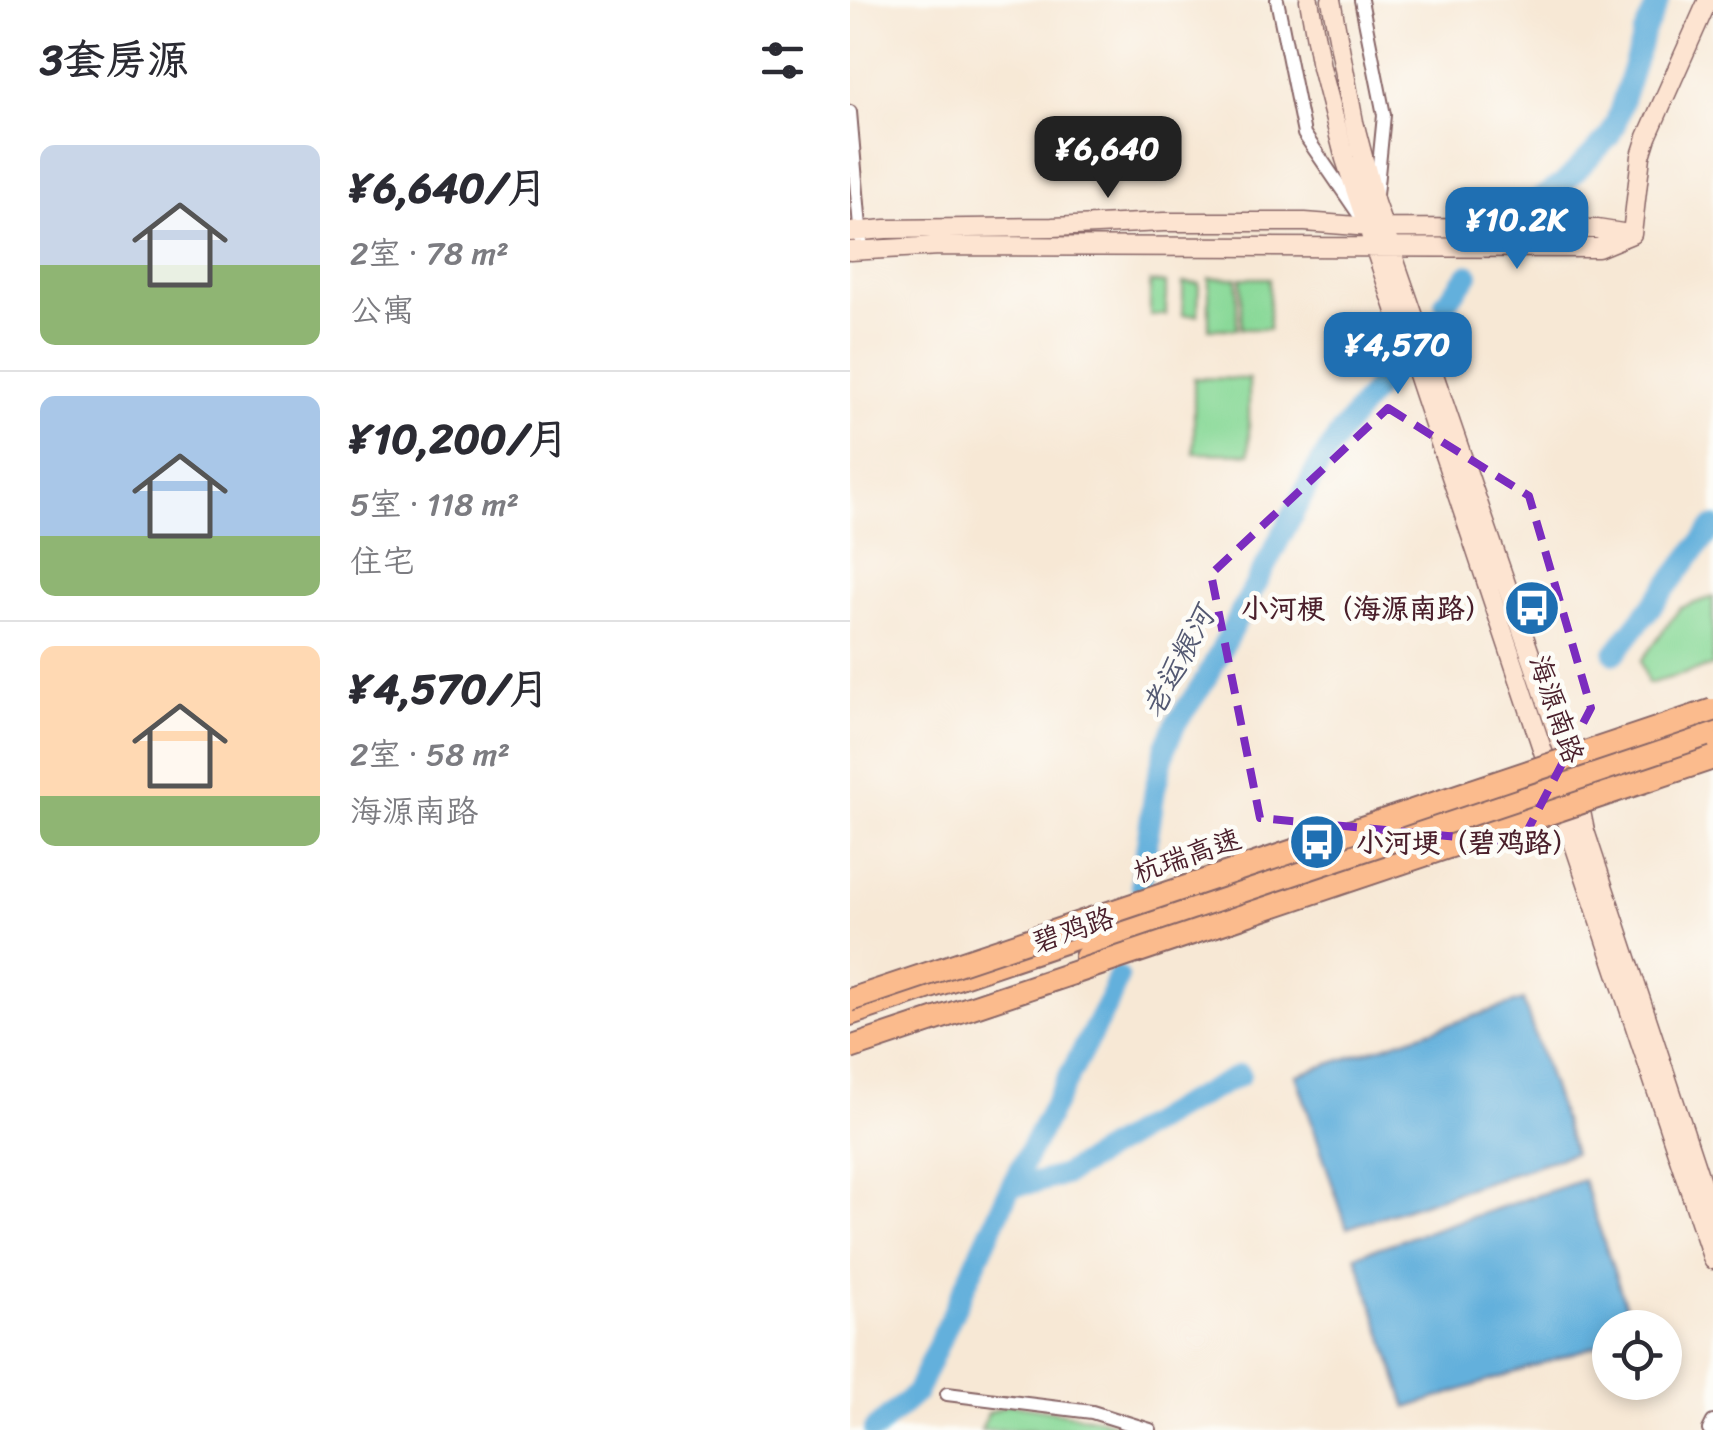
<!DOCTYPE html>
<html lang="zh">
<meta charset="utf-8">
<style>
:root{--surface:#fff;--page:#f7f7f7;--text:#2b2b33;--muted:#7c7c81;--line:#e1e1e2;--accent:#1f6fb2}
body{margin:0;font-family:Sriracha,"LXGW WenKai TC",sans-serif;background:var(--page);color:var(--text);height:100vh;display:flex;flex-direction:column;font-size:38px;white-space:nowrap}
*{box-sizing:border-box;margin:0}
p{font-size:32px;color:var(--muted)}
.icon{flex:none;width:55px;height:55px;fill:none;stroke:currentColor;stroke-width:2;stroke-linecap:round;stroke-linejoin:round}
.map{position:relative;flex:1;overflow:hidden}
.sheet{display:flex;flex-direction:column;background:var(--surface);width:850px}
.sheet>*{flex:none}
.fabs{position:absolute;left:742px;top:1310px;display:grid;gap:20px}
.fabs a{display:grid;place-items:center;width:90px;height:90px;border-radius:50%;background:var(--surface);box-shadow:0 5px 15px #0003;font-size:50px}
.price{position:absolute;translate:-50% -85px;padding:0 22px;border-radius:20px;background:var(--accent);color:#fff;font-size:32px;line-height:65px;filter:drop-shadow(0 2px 5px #0008)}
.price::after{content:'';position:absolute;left:50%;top:60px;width:30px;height:22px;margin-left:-15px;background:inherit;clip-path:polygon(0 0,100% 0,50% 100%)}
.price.selected{background:#222;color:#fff}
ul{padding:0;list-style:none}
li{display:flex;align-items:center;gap:30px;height:250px;padding:0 40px}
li+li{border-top:2px solid var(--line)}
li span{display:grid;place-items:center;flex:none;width:280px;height:200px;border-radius:15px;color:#555}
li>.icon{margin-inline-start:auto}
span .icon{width:120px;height:120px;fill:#fffc;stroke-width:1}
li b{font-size:42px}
h2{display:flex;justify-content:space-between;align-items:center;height:120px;padding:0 40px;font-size:42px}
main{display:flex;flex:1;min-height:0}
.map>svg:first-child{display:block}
.green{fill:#89d998;stroke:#6a7c62;stroke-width:2.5}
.water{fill:#63b0dc;stroke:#566884;stroke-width:2.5}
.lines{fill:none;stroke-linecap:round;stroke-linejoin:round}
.river{stroke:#63b0dc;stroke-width:22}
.street-casing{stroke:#876566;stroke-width:16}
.secondary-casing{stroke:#876566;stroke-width:21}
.highway-casing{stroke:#876566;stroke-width:26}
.street{stroke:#fff;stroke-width:12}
.secondary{stroke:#fde4d1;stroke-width:18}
.highway{stroke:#fbbb8d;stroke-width:22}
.highway-bridge-casing{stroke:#876566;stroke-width:26;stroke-linecap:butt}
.highway-bridge{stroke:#fbbb8d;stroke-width:22}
.marked{fill:none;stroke:#7b2cbf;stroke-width:8;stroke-dasharray:20 12;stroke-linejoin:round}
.labels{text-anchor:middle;stroke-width:9;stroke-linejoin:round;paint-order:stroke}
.poi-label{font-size:28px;font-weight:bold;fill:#4a1f2b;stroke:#fdfcf7;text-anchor:end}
.street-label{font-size:28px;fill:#4a1f2b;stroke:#fdfcf7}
.water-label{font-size:30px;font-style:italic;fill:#545972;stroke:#fdfcf7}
</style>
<main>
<section class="sheet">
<h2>3套房源<svg class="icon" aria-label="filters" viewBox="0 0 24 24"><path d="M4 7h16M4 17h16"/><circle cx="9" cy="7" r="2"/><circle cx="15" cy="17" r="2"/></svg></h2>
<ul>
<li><span style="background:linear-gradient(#c9d6e8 60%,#8fb573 0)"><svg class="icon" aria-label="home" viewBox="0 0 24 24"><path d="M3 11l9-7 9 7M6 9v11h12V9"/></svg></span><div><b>¥6,640/月</b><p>2室 · 78 m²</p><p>公寓</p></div></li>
<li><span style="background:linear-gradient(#a9c7e8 70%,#8fb573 0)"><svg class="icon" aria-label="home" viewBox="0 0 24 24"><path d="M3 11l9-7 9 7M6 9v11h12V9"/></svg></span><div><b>¥10,200/月</b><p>5室 · 118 m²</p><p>住宅</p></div></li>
<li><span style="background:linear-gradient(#ffd9b3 75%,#8fb573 0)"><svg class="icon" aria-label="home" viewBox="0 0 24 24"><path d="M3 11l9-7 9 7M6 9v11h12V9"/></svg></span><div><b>¥4,570/月</b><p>2室 · 58 m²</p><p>海源南路</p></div></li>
</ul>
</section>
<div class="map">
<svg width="863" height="1430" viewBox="0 0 863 1430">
<rect width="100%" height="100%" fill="#fdfcf7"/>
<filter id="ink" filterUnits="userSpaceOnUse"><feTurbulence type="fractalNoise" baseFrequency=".01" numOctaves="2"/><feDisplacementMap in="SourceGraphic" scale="20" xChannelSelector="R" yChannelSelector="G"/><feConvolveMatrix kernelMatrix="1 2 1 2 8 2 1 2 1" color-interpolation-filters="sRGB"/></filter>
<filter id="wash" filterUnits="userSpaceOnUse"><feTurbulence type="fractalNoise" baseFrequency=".0048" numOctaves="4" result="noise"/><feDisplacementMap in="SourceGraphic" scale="40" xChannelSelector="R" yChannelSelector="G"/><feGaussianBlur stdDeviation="2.25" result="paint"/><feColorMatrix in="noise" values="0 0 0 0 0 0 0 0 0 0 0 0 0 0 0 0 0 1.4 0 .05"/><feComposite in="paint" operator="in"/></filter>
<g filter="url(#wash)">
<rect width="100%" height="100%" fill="#f7e8d5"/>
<!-- green -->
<path class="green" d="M359 278H387V329H359Z
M391 278H419V329H391Z
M300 282 316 283V315H300Z
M333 283H349L348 315H333Z
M344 378 399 379V454L344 453Z
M863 597V666L798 684 791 661 830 608Z
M160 1404 250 1419 285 1430H131L138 1413Z"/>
<!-- water -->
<path class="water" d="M673 1000 724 1153 497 1228 446 1075Z
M733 1180 783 1327 760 1328V1341L557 1408 506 1255Z"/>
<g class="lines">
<!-- river -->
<path class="river" d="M689 199 713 184 759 137 766 122 794 33 809 0
M595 303 618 275
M765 653 863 527
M291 884 305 789 316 746 326 723 353 684 465 472 489 435 528 385
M161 1186 188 1182 214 1175 327 1108 390 1075
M24 1430 66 1393 161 1186 260 999 268 977"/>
</g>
</g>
<g filter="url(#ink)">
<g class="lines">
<!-- street casing -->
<g class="street-casing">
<path id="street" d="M427 0 454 134 508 213
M511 0 534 115 526 195
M0 112 12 250
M97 1394 242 1412 300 1430
M859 1430 863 1422"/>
</g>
<!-- secondary casing -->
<g class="secondary-casing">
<path id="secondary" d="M459 0 471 67 495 159 863 1260
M481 0 504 122 525 203 719 767
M0 232 36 229 202 227 314 222H455L533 228 747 229 779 234
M782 234 791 156 797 137 858 0
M0 251 90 246 748 248 782 234
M727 792 735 831 863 1218"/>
</g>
<!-- highway casing -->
<g class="highway-casing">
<path id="highway" d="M236 957 863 744
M0 1014 863 723"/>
</g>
<!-- street -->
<use href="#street" class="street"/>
<!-- secondary -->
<use href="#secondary" class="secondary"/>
<!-- highway -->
<use href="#highway" class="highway"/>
<!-- highway-bridge casing -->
<g class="highway-bridge-casing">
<path id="highway-bridge" d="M0 1000 863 710
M0 1048 863 758"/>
</g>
<!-- highway-bridge -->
<use href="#highway-bridge" class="highway-bridge"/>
</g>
</g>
<!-- marked area -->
<path class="marked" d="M538 408 679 496 741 708 671 843 410 818 361 574Z"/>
<!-- icons -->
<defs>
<g id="bus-disc" transform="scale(2.875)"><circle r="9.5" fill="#1f6fb2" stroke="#fdfcf7"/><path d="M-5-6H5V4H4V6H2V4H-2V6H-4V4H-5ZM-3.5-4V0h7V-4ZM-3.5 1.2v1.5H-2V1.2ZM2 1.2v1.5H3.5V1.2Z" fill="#fff"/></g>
</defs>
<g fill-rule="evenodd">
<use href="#bus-disc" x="682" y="608"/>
<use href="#bus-disc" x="467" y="842"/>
</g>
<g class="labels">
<!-- poi labels -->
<g class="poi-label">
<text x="643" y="618">小河梗（海源南路）</text>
<text x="506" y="852" text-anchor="start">小河埂（碧鸡路）</text>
</g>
<!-- street labels -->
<g class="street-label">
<text transform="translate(707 709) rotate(71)" y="10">海源南路</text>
<text transform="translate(337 855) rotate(-19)" y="10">杭瑞高速</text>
<text transform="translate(223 929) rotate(-19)" y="10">碧鸡路</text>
</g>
<!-- water labels -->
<g class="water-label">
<text transform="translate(328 662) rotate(-62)" y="10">老运粮河</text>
</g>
</g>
</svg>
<div class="fabs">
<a><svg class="icon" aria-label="locate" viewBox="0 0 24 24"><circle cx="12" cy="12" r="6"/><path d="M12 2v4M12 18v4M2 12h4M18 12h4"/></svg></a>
</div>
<b class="price selected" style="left:258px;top:201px">¥6,640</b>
<b class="price" style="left:667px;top:272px">¥10.2K</b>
<b class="price" style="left:548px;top:397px">¥4,570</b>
</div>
</main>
